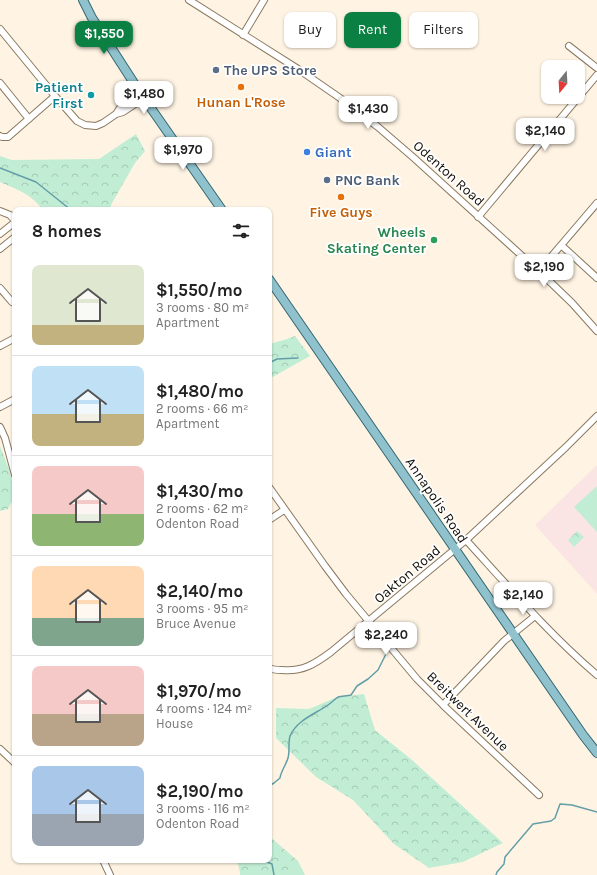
<!DOCTYPE html>
<meta charset="utf-8">
<style>
:root{--surface:#fff;--page:#f6f6f6;--text:#222;--muted:#767676;--line:#e0e0e0;--accent:#0b8043}
body{margin:0;font-family:Karla,sans-serif;background:var(--page);color:var(--text);height:100vh;display:flex;flex-direction:column;font-size:15px;white-space:nowrap}
*{box-sizing:border-box;margin:0}
p{font-size:13px;color:var(--muted)}
.icon{flex:none;width:22px;height:22px;fill:none;stroke:currentColor;stroke-width:2;stroke-linecap:round;stroke-linejoin:round}
.map{position:relative;flex:1;overflow:hidden}
.panel{position:absolute;left:12px;top:207px;width:260px;height:656px;display:flex;flex-direction:column;background:var(--surface);border-radius:8px;box-shadow:0 1px 3px #0004}
.panel>*{flex:none}
.banner{position:absolute;left:284px;top:12px;width:253px;height:36px;display:flex;gap:8px}
.needle{width:26px;rotate:198deg}
.tools{position:absolute;left:541px;top:60px;display:grid;gap:8px}
.tools a{display:grid;place-items:center;width:44px;height:44px;border-radius:8px;background:var(--surface);box-shadow:0 1px 3px #0004;font-size:20px}
.price{position:absolute;translate:-50% -34px;padding:0 9px;border-radius:8px;background:#fff;color:#222;font-size:13px;line-height:26px;filter:drop-shadow(0 1px 2px #0008)}
.price::after{content:'';position:absolute;left:50%;top:24px;width:12px;height:9px;margin-left:-6px;background:inherit;clip-path:polygon(0 0,100% 0,50% 100%)}
.price.on{background:var(--accent);color:#fff}
ul{padding:0;list-style:none}
li{display:flex;align-items:center;gap:12px;height:100px;padding:0 20px}
li+li{border-top:1px solid var(--line)}
li span{display:grid;place-items:center;flex:none;width:112px;height:80px;border-radius:8px;color:#555}
li>.icon{margin-inline-start:auto}
span .icon{width:48px;height:48px;fill:#fffc;stroke-width:1}
li b{font-size:17px}
h2{display:flex;justify-content:space-between;align-items:center;height:48px;padding:0 20px;font-size:17px}
.pill{padding:0 14px;border-radius:8px;background:var(--surface);box-shadow:0 1px 3px #0004;font-size:14px;line-height:36px}
.pill.on{background:var(--accent);color:#fff}
.map>svg:first-child{display:block}
.education{fill:#fbe5e4}
.forest{fill:url(#forest-crowns)}
.garden{fill:#c1edd4}
.lines{fill:none;stroke-linecap:round;stroke-linejoin:round}
.stream{stroke:#639ea8;stroke-width:1.5}
.minor-casing{stroke:#8a7961;stroke-width:8}
.major-casing{stroke:#346872;stroke-width:10}
.minor{stroke:#fff;stroke-width:6}
.major{stroke:#90c2ce;stroke-width:8}
.service-dot{fill:#5c6f8a;stroke:#fff;stroke-width:1.5}
.food-dot{fill:#e8710a;stroke:#fff;stroke-width:1.5}
.culture-dot{fill:#0f9aa8;stroke:#fff;stroke-width:1.5}
.shop-dot{fill:#3f7fe0;stroke:#fff;stroke-width:1.5}
.leisure-dot{fill:#2e9e5b;stroke:#fff;stroke-width:1.5}
.labels{text-anchor:middle;stroke-width:3.5;stroke-linejoin:round;paint-order:stroke}
.service-label{font-size:14px;font-weight:bold;fill:#4e5e75;stroke:#fff;text-anchor:start}
.culture-label{font-size:14px;font-weight:bold;fill:#0d838f;stroke:#fff;text-anchor:end}
.food-label{font-size:14px;font-weight:bold;fill:#c56008;stroke:#fff}
.shop-label{font-size:14px;font-weight:bold;fill:#366cbe;stroke:#fff;text-anchor:start}
.street-label{font-size:14px;fill:#120c04;stroke:#fff}
.leisure-label{font-size:14px;font-weight:bold;fill:#27864d;stroke:#fff;text-anchor:end}
</style>
<div class="map">
<svg width="597" height="875" viewBox="0 0 597 875">
<defs>
<pattern id="forest-crowns" width="20" height="18" patternUnits="userSpaceOnUse"><rect width="20" height="18" fill="#c1edd4"/><path d="M2 6a3 3 0 1 1 6 0M12 15a3 3 0 1 1 6 0" fill="none" stroke="#a5cab4"/></pattern>
</defs>
<rect width="100%" height="100%" fill="#fff4e3"/>
<!-- education -->
<path class="education" d="M597 465V594L535 525Z"/>
<!-- forest -->
<path class="forest" d="M136 134 145 151 135 163 112 203 109 210H43C31 194 18 190 0 182V156L12 160 99 159Z
M295 336 310 356 269 379V344L284 340Z
M0 446 9 469 15 495 8 509 0 511Z
M577 531 584 537 574 547 568 540Z
M364 694 375 730 412 760 503 843 463 862 429 868 394 844 353 800 316 777 276 738V708L309 709 337 697Z
M269 836 298 861 305 875H240V872L237 860H269Z"/>
<!-- garden -->
<path class="garden" d="M597 486V532L574 507Z"/>
<g class="lines">
<!-- stream -->
<path class="stream" d="M0 168 36 182 71 210
M269 363 277 359 298 358
M269 786 274 783 280 778C281 771 286 765 288 758 290 751 288 743 290 736 297 720 315 714 328 705 331 703 335 699 338 697 342 696 347 696 351 695L357 686 368 679 378 670 387 652
M261 860 272 864 274 875
M496 875 497 872 504 864 505 857 533 824 551 821 555 818 560 804 572 805 597 812"/>
<!-- minor casing -->
<g class="minor-casing">
<path id="minor" d="M189 0 298 69 340 98 378 127 414 158 543 275 572 303 597 331
M0 29 55 96 77 121 85 125 96 126 103 123 116 114 123 112 144 98
M243 35 264 0
M569 46 597 68
M0 83 29 119
M116 114 120 108 139 91
M0 136 2 137H8L55 96
M0 211 10 215 15 221
M478 217 597 75
M0 234 15 222
M561 245 597 278
M0 249 15 237
M539 271 597 203
M0 288 12 302
M0 346 15 338
M0 407 15 399
M0 427 5 438 15 475
M269 487 325 566 346 594 417 679 444 706 539 795
M269 520 284 510
M466 540C508 586 549 634 597 675
M269 668C273 670 277 670 282 670 302 672 315 664 331 652L466 540 566 447 597 416
M443 705 504 641 535 616
M0 749 15 763
M103 860 110 875"/>
</g>
<!-- major casing -->
<g class="major-casing">
<path id="major" d="M83 0 92 18 139 91 222 210
M269 279 583 735 597 753"/>
</g>
<!-- minor -->
<use href="#minor" class="minor"/>
<!-- major -->
<use href="#major" class="major"/>
</g>
<!-- markers -->
<g class="service-dot">
<circle cx="216" cy="70" r="4"/>
<circle cx="327" cy="180" r="4"/>
</g>
<g class="food-dot">
<circle cx="241" cy="87" r="4"/>
<circle cx="341" cy="197" r="4"/>
</g>
<circle class="culture-dot" cx="91" cy="95" r="4"/>
<circle class="shop-dot" cx="307" cy="152" r="4"/>
<circle class="leisure-dot" cx="434" cy="240" r="4"/>
<g class="labels">
<!-- service labels -->
<g class="service-label">
<text x="224" y="75">The UPS Store</text>
<text x="335" y="185">PNC Bank</text>
</g>
<!-- culture labels -->
<g class="culture-label">
<text x="83" y="92">Patient<tspan x="83" dy="16">First</tspan></text>
</g>
<!-- food labels -->
<g class="food-label">
<text x="241" y="107">Hunan L'Rose</text>
<text x="341" y="217">Five Guys</text>
</g>
<!-- shop labels -->
<g class="shop-label">
<text x="315" y="157">Giant</text>
</g>
<!-- street labels -->
<g class="street-label">
<text transform="translate(449 173) rotate(42)" y="5">Odenton Road</text>
<text transform="translate(437 500) rotate(56)" y="5">Annapolis Road</text>
<text transform="translate(407 574) rotate(-40)" y="5">Oakton Road</text>
<text transform="translate(468 711) rotate(44)" y="5">Breitwert Avenue</text>
</g>
<!-- leisure labels -->
<g class="leisure-label">
<text x="426" y="237">Wheels<tspan x="426" dy="16">Skating Center</tspan></text>
</g>
</g>
</svg>
<div class="tools">
<a><svg class="needle" viewBox="-14 -14 28 28"><path d="M0-13l5 13h-10z" fill="#e53935"/><path d="M0 13l5-13h-10z" fill="#767676"/></svg></a>
</div>
<b class="price on" style="left:104px;top:55px">$1,550</b>
<b class="price" style="left:144px;top:115px">$1,480</b>
<b class="price" style="left:368px;top:130px">$1,430</b>
<b class="price" style="left:545px;top:152px">$2,140</b>
<b class="price" style="left:183px;top:171px">$1,970</b>
<b class="price" style="left:544px;top:288px">$2,190</b>
<b class="price" style="left:523px;top:616px">$2,140</b>
<b class="price" style="left:386px;top:656px">$2,240</b>
<div class="banner">
<a class="pill">Buy</a>
<a class="pill on">Rent</a>
<a class="pill">Filters</a>
</div>
<section class="panel">
<h2>8 homes<svg class="icon" aria-label="filters" viewBox="0 0 24 24"><path d="M4 7h16M4 17h16"/><circle cx="9" cy="7" r="2"/><circle cx="15" cy="17" r="2"/></svg></h2>
<ul>
<li><span style="background:linear-gradient(#dfe7d0 75%,#c2b280 0)"><svg class="icon" aria-label="home" viewBox="0 0 24 24"><path d="M3 11l9-7 9 7M6 9v11h12V9"/></svg></span><div><b>$1,550/mo</b><p>3 rooms · 80 m²</p><p>Apartment</p></div></li>
<li><span style="background:linear-gradient(#bfe0f5 60%,#c2b280 0)"><svg class="icon" aria-label="home" viewBox="0 0 24 24"><path d="M3 11l9-7 9 7M6 9v11h12V9"/></svg></span><div><b>$1,480/mo</b><p>2 rooms · 66 m²</p><p>Apartment</p></div></li>
<li><span style="background:linear-gradient(#f6c9c9 60%,#8fb573 0)"><svg class="icon" aria-label="home" viewBox="0 0 24 24"><path d="M3 11l9-7 9 7M6 9v11h12V9"/></svg></span><div><b>$1,430/mo</b><p>2 rooms · 62 m²</p><p>Odenton Road</p></div></li>
<li><span style="background:linear-gradient(#ffd9b3 65%,#7fa58c 0)"><svg class="icon" aria-label="home" viewBox="0 0 24 24"><path d="M3 11l9-7 9 7M6 9v11h12V9"/></svg></span><div><b>$2,140/mo</b><p>3 rooms · 95 m²</p><p>Bruce Avenue</p></div></li>
<li><span style="background:linear-gradient(#f6c9c9 60%,#b9a48a 0)"><svg class="icon" aria-label="home" viewBox="0 0 24 24"><path d="M3 11l9-7 9 7M6 9v11h12V9"/></svg></span><div><b>$1,970/mo</b><p>4 rooms · 124 m²</p><p>House</p></div></li>
<li><span style="background:linear-gradient(#a9c7e8 60%,#9aa5b1 0)"><svg class="icon" aria-label="home" viewBox="0 0 24 24"><path d="M3 11l9-7 9 7M6 9v11h12V9"/></svg></span><div><b>$2,190/mo</b><p>3 rooms · 116 m²</p><p>Odenton Road</p></div></li>
</ul>
</section>
</div>
